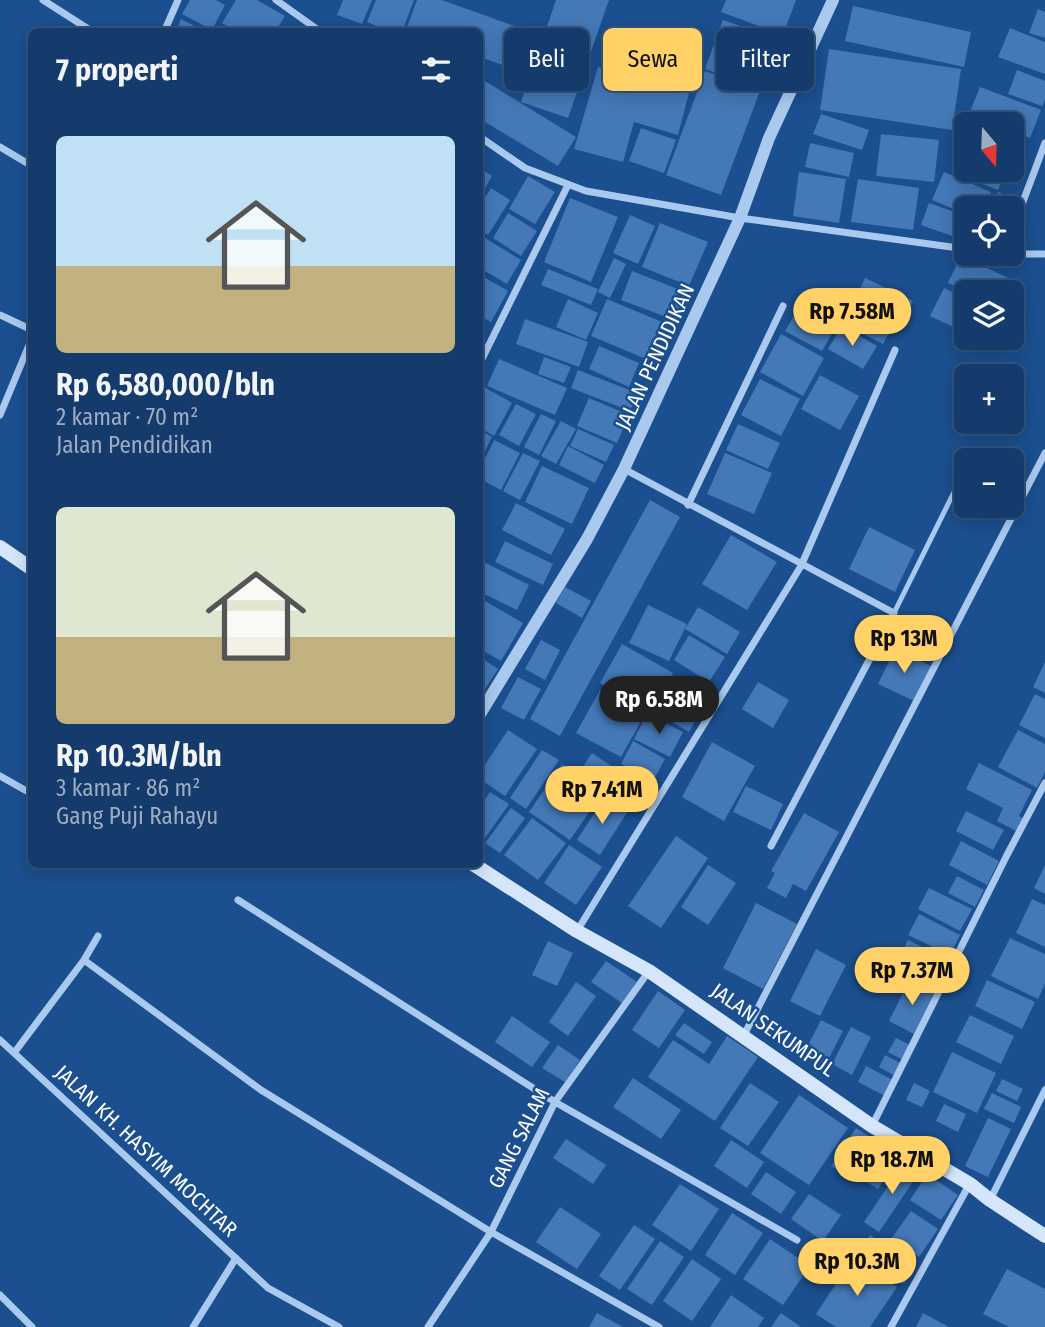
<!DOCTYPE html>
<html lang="id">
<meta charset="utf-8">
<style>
:root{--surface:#143b6b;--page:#214673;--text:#f1f3f6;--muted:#9dadc1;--line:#33557e;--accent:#ffd166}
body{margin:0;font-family:"Fira Sans Condensed",sans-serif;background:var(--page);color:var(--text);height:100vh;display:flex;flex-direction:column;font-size:26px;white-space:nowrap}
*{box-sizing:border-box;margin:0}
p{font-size:23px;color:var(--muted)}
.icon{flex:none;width:38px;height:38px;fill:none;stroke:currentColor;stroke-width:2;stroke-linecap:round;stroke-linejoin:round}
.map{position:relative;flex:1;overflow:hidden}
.drawer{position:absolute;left:28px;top:28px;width:455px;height:840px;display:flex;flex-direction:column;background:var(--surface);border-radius:10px;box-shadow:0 4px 18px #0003,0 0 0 2px var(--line)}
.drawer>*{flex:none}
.banner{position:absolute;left:504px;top:28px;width:436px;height:63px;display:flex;gap:14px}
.needle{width:46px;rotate:161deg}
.controls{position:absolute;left:954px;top:112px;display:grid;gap:14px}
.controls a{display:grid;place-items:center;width:70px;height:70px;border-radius:10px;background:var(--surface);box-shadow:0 4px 18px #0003,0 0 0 2px var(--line);font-size:35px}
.price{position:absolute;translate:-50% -60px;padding:0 16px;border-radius:24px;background:var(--accent);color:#111;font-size:23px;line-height:46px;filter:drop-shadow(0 2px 4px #0008)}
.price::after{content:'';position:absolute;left:50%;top:42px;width:21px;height:16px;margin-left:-10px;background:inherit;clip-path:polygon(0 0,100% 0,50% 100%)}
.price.on{background:#222;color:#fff}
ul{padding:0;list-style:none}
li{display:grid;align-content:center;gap:14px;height:371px;padding:0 28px}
li span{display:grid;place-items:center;height:217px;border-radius:10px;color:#555}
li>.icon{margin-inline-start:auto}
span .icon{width:126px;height:126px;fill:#fffc;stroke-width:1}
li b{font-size:30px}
h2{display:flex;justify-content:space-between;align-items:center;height:84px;padding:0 28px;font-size:30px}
.pill{padding:0 24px;border-radius:10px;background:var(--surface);box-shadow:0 4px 18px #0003,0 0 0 2px var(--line);font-size:24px;line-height:63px}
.pill.on{background:var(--accent);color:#111}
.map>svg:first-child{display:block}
.building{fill:#4478b7}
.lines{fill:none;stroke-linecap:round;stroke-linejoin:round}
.service{stroke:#a9c9ee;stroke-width:5}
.minor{stroke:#a9c9ee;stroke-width:7}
.tertiary{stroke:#a9c9ee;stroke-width:12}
.secondary{stroke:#d6e6fa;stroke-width:14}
.labels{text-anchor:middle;stroke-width:5;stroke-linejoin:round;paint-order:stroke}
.street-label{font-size:21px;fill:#fff;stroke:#1b4f8f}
</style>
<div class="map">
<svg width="1045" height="1327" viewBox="0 0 1045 1327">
<rect width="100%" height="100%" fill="#1b4f8f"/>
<!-- building -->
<path class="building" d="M190 0H216L225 5 212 30 182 14Z
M236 0H257L285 16 275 32H237L222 23Z
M343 0H372L362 24 337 15Z
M376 0H414L402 32H391L367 22Z
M417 0H442L536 34 522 72 480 57V32L406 30Z
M556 0H609L568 118 521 102Z
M726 0H796L783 35 721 12Z
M853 6 971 32 964 67 845 41Z
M1038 9 1045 12V38L1029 33Z
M181 19 206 32H176Z
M723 20 777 39 759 88 705 69Z
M1010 28 1045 42V74L998 57Z
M829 49 961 69 952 130 820 110Z
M598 67 689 93 678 135 634 122 623 162 574 149Z
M1017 70 1045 81V100L1042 106 1008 94Z
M705 71 760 91 721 195 666 175Z
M480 78 576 137 558 166 480 119Z
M980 87 1041 110 1030 138 1012 130V124H996L969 114Z
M821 114 869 130 862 150 813 134Z
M641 128 676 140 664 173 629 161Z
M881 134 939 140 934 182 876 176Z
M1012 134 1023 139 1012 166Z
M810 143 854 153 849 177 805 167Z
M966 158V170H1006L998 190 959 175Z
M480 168 492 176 480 197Z
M799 172 846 179 839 223 793 216Z
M944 172 991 192 984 208H966V214L932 200Z
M528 176 555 192 535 224 509 209Z
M858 179 919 188 913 230 851 222Z
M491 188 510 200 488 235 480 230V205Z
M998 192 1010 197 1005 208H991Z
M570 198 618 217 591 282 544 262Z
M929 203 963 215 955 237 921 225Z
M508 213 537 231 521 256 493 238Z
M630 215 655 226 638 264 613 253Z
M660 223 708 242 689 286 642 267Z
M480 235 521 260 507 284 480 268Z
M961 256 1019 283 1012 298V292H968L948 283Z
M614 258 626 264 610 298 598 292Z
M548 269 598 289 591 305 541 285Z
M632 271 688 293 677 321 621 300Z
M480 275 508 291 491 322 480 316Z
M865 278 913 301 904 322 855 299Z
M944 288 966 298V333L930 316Z
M805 297 842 317 822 351 785 331Z
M568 299 598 313 586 340 556 327Z
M607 299 662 322 646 359 591 336Z
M854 302 894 323 883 344 842 323Z
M525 319 588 342 579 367 516 344Z
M842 326 877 346 863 369 828 349Z
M781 334 824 358 803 396 760 372Z
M599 346 639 363 629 387 589 369Z
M544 357 571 367 564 383 538 374Z
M499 359 567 388 555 415 487 386Z
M578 370 637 393 630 411 571 388Z
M820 375 859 396 840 430 801 409Z
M760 379 800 399 781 436 741 415Z
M484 387 512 403 494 436 480 428V395Z
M589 398 629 415 617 443 577 426Z
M516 404 536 414 519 446 499 435Z
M541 414 556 421 539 455 524 447Z
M561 421 576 429 556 464 541 456Z
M738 424 780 443 768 469 726 450Z
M578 429 614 445 606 462 570 446Z
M480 430 492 437 480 461Z
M494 440 520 453 501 490 480 479V469Z
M568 446 604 465 595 483 559 465Z
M523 453 540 461 520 500 503 491Z
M725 453 772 473 754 514 707 494Z
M542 466 589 488 572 524 525 502Z
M650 500 680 517 560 736 530 719Z
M516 503 565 529 551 555 502 530Z
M869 527 915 550 895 592 849 569Z
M731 535 777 562 747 610 702 584Z
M505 541 553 564 543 585 495 562Z
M480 560 529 585 517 610 480 592Z
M565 587 591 601 582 618 556 603Z
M485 601 523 623 501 661 480 649V611Z
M648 605 687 624 669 661 629 643Z
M698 607 740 632 727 654 685 629Z
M917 621 946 634 935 658 906 645Z
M689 635 725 657 709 682 674 660Z
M541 640 560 650 545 680 525 669Z
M622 644 673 673 651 712 600 683Z
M895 649 931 666 914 701 878 684Z
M480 657 498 669 481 695 480 694Z
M1045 662V693L1033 687Z
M518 677 541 689 524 720 501 708Z
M672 682 706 702 689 732 655 712Z
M758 682 789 700 773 728 742 709Z
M600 690 645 714 621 757 576 733Z
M1035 694 1045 699V738L1019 725Z
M647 714 683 732 670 757 634 739Z
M508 730 537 749 505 796 480 779V772Z
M1018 730 1045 744V772L1037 788 998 767Z
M633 741 665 759 653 781 621 764Z
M712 742 755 766 724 821 682 797Z
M542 750 559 760 526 809 510 798Z
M592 753 649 791 637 809 580 771Z
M979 763 1032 790 1019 816 1024 819 1018 832 997 821 1003 808 966 789Z
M562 764 603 792 570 840 529 812Z
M746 786 783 804 771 830 733 812Z
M490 792 509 804 480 845V807Z
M605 797 628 811 600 855 577 840Z
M511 808 525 818 500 853 485 843Z
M966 811 1004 830 993 850 956 831Z
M804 813 839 832 806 891 793 884 786 898 767 888 775 873 771 871Z
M532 818 566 843 538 880 504 855Z
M676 836 708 858 661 928 628 906Z
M961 841 999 861 987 885 949 865Z
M569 845 602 867 576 905 544 883Z
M708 865 736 883 708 925 681 907Z
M1045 865V894L1034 888Z
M957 876 984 890 975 907 948 893Z
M929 888 972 909 960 931 918 909Z
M1032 899 1045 905V947L1016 933Z
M756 903 797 924 763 989 723 968Z
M919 914 960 935 950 955 908 935Z
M1010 938 1045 954V984L1038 999 991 976Z
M908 940 947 959 935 983 896 963Z
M548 941 573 953 557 986 532 975Z
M816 949 846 965 820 1016 790 1001Z
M606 961 637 982 622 1003 591 982Z
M987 980 1035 1002 1022 1029 975 1006Z
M909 981 934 993 914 1034 889 1021Z
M576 982 596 996 568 1036 549 1022Z
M658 991 685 1010 659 1048 632 1030Z
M970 1015 1014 1036 1001 1064 956 1042Z
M512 1016 550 1042 532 1067 495 1042Z
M821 1020 843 1031 826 1064 804 1053Z
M684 1023 712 1042 704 1054 675 1035Z
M851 1027 871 1037 852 1075 832 1064Z
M727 1036 758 1057 715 1121 648 1077 673 1040 709 1064Z
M896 1038 910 1045 903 1060 888 1052Z
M558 1045 580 1060 565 1082 542 1068Z
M952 1052 996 1073 977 1113 933 1092Z
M885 1055 902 1064 895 1076 879 1067Z
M866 1066 893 1080 885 1096 858 1082Z
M633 1078 681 1110 661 1139 613 1107Z
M1002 1079 1023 1089 1017 1101 996 1091Z
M750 1083 779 1102 748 1146 720 1128Z
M914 1083 930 1091 922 1107 906 1100Z
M992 1093 1021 1107 1014 1123 984 1109Z
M799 1095 848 1128 809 1185 760 1153Z
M944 1104 966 1114 958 1132 936 1121Z
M988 1118 1011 1129 988 1177 965 1166Z
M856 1128 876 1141 850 1179 831 1166Z
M566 1139 606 1165 593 1184 553 1158Z
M731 1140 764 1162 747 1188 714 1166Z
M881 1145 899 1157 878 1189 859 1177Z
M905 1161 920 1171 879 1232 864 1222Z
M766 1172 796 1192 781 1214 751 1194Z
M927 1174 958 1195 941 1220 910 1200Z
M680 1184 719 1209 691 1251 652 1225Z
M809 1194 841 1215 823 1241 791 1219Z
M560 1207 601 1234 577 1269 536 1242Z
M911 1211 938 1229 919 1257 891 1239Z
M732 1213 763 1233 735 1275 705 1255Z
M634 1225 655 1239 620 1290 599 1276Z
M870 1235 917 1266 904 1284 859 1253Z
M770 1239 810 1266 783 1305 743 1279Z
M660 1241 684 1257 652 1305 627 1289Z
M853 1258 897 1287 870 1327H836L816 1314Z
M692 1259 721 1279 692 1321 663 1301Z
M1007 1269 1045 1289V1327H1009L983 1314Z
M731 1295 764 1318 758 1327H710Z
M597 1313 623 1327H589Z
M781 1313 801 1327H771Z
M923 1313 949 1327H916Z"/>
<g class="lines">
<!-- service -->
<path class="service" d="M894 613 966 468"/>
<!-- minor -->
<path class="minor" d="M43 0 93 32
M276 0 321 32
M164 32 178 0
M480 137 525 168 586 191 740 218 966 249
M0 147 32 166
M1012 231 1045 143
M1012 254H1045
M0 315 32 330
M480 363 568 185
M0 415 32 338
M624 469 894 613 771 846
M688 505 783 306
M0 776 32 794
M238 900 555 1102 797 1240
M577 931 801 566 895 350
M84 960 261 1090 491 1232 659 1327
M744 1035 1045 453
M0 1040 268 1288 339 1327
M14 1053 84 960 98 936
M872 1126 1007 855 1045 783
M990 1200 1045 1090
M0 1295 32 1327
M193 1327 236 1258
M428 1327 491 1232 555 1102 649 971
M891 1327 969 1185"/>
<!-- tertiary -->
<path class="tertiary" d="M480 714 587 539 624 469 740 218 769 138 833 0"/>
<!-- secondary -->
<path class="secondary" d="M0 547 32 569
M473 864 577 931 649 971 872 1126 970 1184 990 1200 1045 1236"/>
</g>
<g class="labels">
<!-- street labels -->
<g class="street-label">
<text transform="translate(655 357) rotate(-65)" y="7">JALAN PENDIDIKAN</text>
<text transform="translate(773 1030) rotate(35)" y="7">JALAN SEKUMPUL</text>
<text transform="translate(519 1138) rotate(-63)" y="7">GANG SALAM</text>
<text transform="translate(146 1151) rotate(43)" y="7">JALAN KH. HASYIM MOCHTAR</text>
</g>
</g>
</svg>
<div class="controls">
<a><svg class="needle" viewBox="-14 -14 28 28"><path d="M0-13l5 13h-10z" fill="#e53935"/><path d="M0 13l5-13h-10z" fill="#9dadc1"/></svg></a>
<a><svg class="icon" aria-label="locate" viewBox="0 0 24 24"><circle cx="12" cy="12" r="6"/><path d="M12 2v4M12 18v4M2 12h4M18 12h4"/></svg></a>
<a><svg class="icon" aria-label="layers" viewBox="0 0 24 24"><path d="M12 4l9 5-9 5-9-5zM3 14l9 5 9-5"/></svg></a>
<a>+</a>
<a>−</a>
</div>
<b class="price" style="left:852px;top:348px">Rp 7.58M</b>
<b class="price" style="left:904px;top:675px">Rp 13M</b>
<b class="price on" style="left:659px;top:736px">Rp 6.58M</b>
<b class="price" style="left:602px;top:826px">Rp 7.41M</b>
<b class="price" style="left:912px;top:1007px">Rp 7.37M</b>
<b class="price" style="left:892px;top:1196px">Rp 18.7M</b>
<b class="price" style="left:857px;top:1298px">Rp 10.3M</b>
<div class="banner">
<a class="pill">Beli</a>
<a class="pill on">Sewa</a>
<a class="pill">Filter</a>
</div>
<section class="drawer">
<h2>7 properti<svg class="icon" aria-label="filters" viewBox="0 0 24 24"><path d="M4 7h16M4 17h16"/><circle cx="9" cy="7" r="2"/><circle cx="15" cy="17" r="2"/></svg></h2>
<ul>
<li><span style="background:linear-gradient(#bfe0f5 60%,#c2b280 0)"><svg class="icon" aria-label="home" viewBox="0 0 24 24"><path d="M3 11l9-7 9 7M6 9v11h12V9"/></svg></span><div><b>Rp 6,580,000/bln</b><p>2 kamar · 70 m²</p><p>Jalan Pendidikan</p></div></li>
<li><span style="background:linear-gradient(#dfe7d0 60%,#c2b280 0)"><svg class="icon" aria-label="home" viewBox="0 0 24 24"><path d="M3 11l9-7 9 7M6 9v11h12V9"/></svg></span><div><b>Rp 10.3M/bln</b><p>3 kamar · 86 m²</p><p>Gang Puji Rahayu</p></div></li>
</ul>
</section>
</div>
